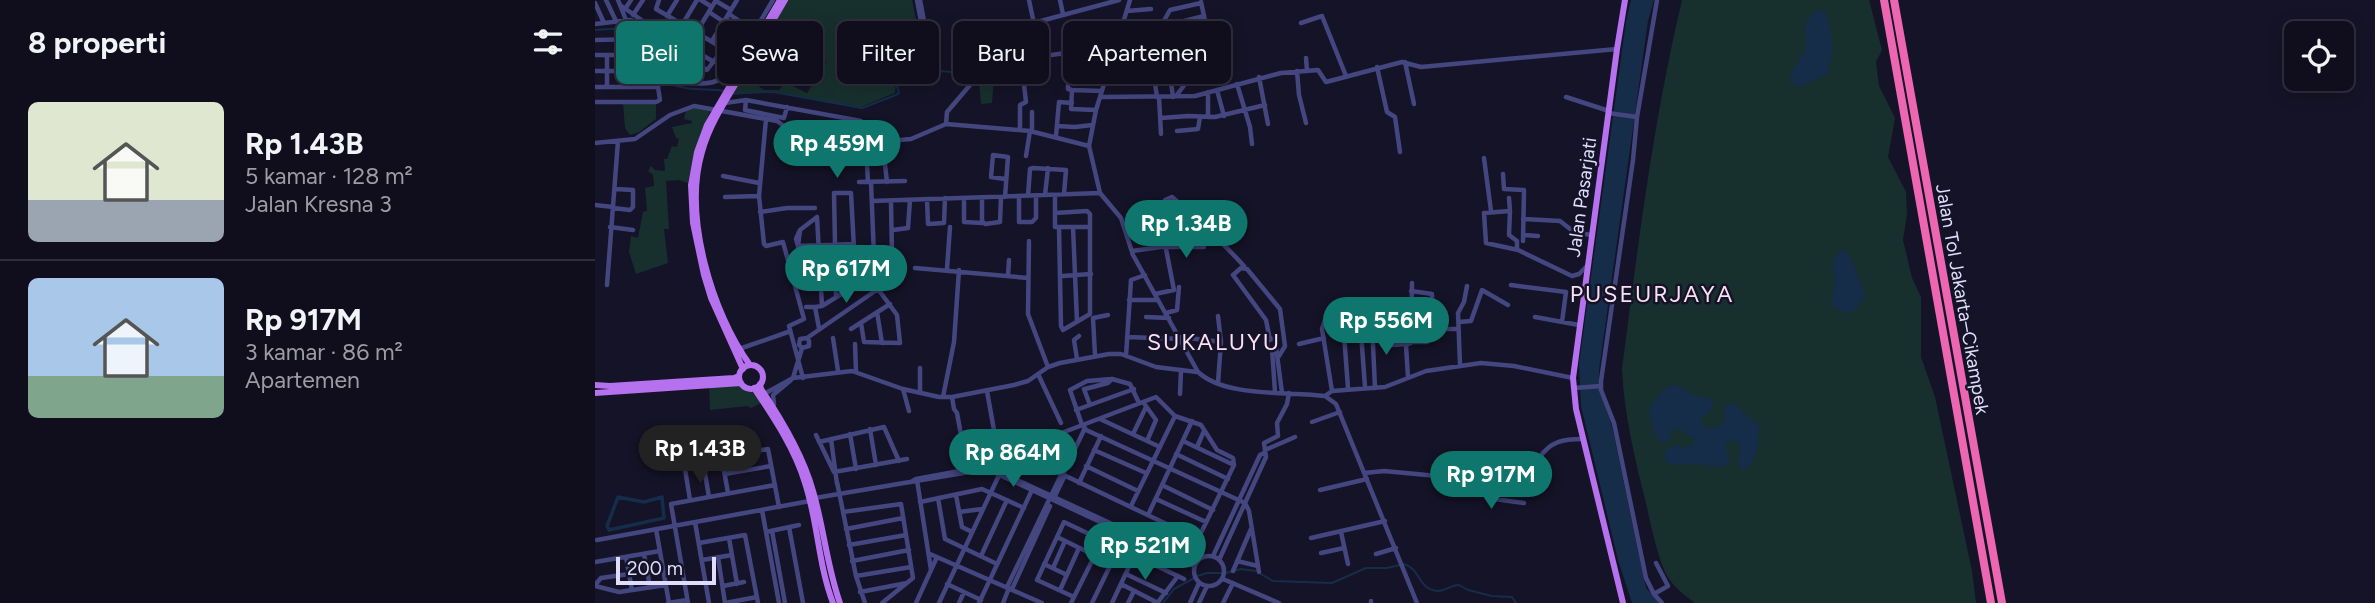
<!DOCTYPE html>
<html lang="id">
<meta charset="utf-8">
<style>
:root{--surface:#100e1d;--page:#1e1c2a;--text:#f1f3f6;--muted:#9c9ca4;--line:#302e3b;--accent:#0f766e}
body{margin:0;font-family:Figtree,sans-serif;background:var(--page);color:var(--text);height:100vh;display:flex;flex-direction:column;font-size:26px;white-space:nowrap}
*{box-sizing:border-box;margin:0}
p{font-size:23px;color:var(--muted)}
.icon{flex:none;width:38px;height:38px;fill:none;stroke:currentColor;stroke-width:2;stroke-linecap:round;stroke-linejoin:round}
.map{position:relative;flex:1;overflow:hidden}
.details{display:flex;flex-direction:column;background:var(--surface);width:595px}
.details>*{flex:none}
.banner{position:absolute;left:21px;top:21px;width:665px;height:63px;display:flex;gap:14px}
.buttons{position:absolute;left:1689px;top:21px;display:grid;gap:14px}
.buttons a{display:grid;place-items:center;width:70px;height:70px;border-radius:10px;background:var(--surface);box-shadow:0 4px 18px #0003,0 0 0 2px var(--line);font-size:35px}
.scale{position:absolute;left:21px;bottom:18px;width:100px;box-sizing:border-box;padding-left:7px;border:4px solid #dfddfb;border-top:0;font-size:19px;line-height:24px;white-space:nowrap;color:#dfddfb;-webkit-text-stroke:5px #151327;paint-order:stroke}
.price{position:absolute;translate:-50% -60px;padding:0 16px;border-radius:24px;background:var(--accent);color:#fff;font-size:23px;line-height:46px;filter:drop-shadow(0 2px 4px #0008)}
.price::after{content:'';position:absolute;left:50%;top:42px;width:21px;height:16px;margin-left:-10px;background:inherit;clip-path:polygon(0 0,100% 0,50% 100%)}
.price.on{background:#222;color:#fff}
ul{padding:0;list-style:none}
li{display:flex;align-items:center;gap:21px;height:175px;padding:0 28px}
li+li{border-top:2px solid var(--line)}
li span{display:grid;place-items:center;flex:none;width:196px;height:140px;border-radius:10px;color:#555}
li>.icon{margin-inline-start:auto}
span .icon{width:84px;height:84px;fill:#fffc;stroke-width:1}
li b{font-size:30px}
h2{display:flex;justify-content:space-between;align-items:center;height:84px;padding:0 28px;font-size:30px}
.chip{padding:0 24px;border-radius:10px;background:var(--surface);box-shadow:0 4px 18px #0003,0 0 0 2px var(--line);font-size:24px;line-height:63px}
.chip.on{background:var(--accent);color:#fff}
main{display:flex;flex:1;min-height:0}
.map>svg:first-child{display:block}
.green{fill:#17302e}
.water{fill:#152d49}
.lines{fill:none;stroke-linecap:round;stroke-linejoin:round}
.stream{stroke:#152d49;stroke-width:2}
.canal{stroke:#152d49;stroke-width:3.5}
.minor{stroke:#444680;stroke-width:4.5}
.major{stroke:#b671ee;stroke-width:6}
.highway{stroke:#ed66b1;stroke-width:8}
.labels{text-anchor:middle;stroke-width:5;stroke-linejoin:round;paint-order:stroke}
.street-label{font-size:19px;fill:#dfddfb;stroke:#151327}
.quarter-label{font-size:23px;letter-spacing:2px;fill:#fbdff3;stroke:#151327}
</style>
<main>
<section class="details">
<h2>8 properti<svg class="icon" aria-label="filters" viewBox="0 0 24 24"><path d="M4 7h16M4 17h16"/><circle cx="9" cy="7" r="2"/><circle cx="15" cy="17" r="2"/></svg></h2>
<ul>
<li><span style="background:linear-gradient(#dfe7d0 70%,#9aa5b1 0)"><svg class="icon" aria-label="home" viewBox="0 0 24 24"><path d="M3 11l9-7 9 7M6 9v11h12V9"/></svg></span><div><b>Rp 1.43B</b><p>5 kamar · 128 m²</p><p>Jalan Kresna 3</p></div></li>
<li><span style="background:linear-gradient(#a9c7e8 70%,#7fa58c 0)"><svg class="icon" aria-label="home" viewBox="0 0 24 24"><path d="M3 11l9-7 9 7M6 9v11h12V9"/></svg></span><div><b>Rp 917M</b><p>3 kamar · 86 m²</p><p>Apartemen</p></div></li>
</ul>
</section>
<div class="map">
<svg width="1780" height="603" viewBox="0 0 1780 603">
<rect width="100%" height="100%" fill="#151327"/>
<!-- green -->
<path class="green" d="M193 0H317L331 68 319 82 305 79 301 82 300 93 266 107 173 92 138 95 148 75 169 90H184L190 82 212 93 231 62 176 29Z
M1087 0H1274L1287 50 1281 62 1284 86 1300 118 1293 157 1311 192 1312 214 1308 240 1317 278 1326 297V357L1340 397 1377 571 1381 603H1100C1088 594 1076 585 1070 572 1061 550 1056 526 1051 503 1040 460 1029 414 1027 369 1043 245 1058 122 1087 0Z
M400 64 397 103 386 104 384 82 393 66Z
M28 103H61V119L44 132 35 135 30 128Z
M99 108 115 111 99 152 93 183 84 180 71 181 74 229H69L73 263 41 274 34 252 36 236 43 238 48 212 52 211 50 188 59 186 58 175 53 171 56 166 60 170 70 171 69 159H72L77 146 82 147 84 139 81 138 77 127 97 123V121L89 119 91 110Z
M143 383 152 390 157 391 168 402 156 408 152 406 115 410 114 385Z"/>
<!-- water -->
<path class="water" d="M1036 0H1059L1053 21 1004 370V390L1015 417 1051 588 1066 603H1037L1023 560 986 406 984 364 1031 22Z
M1227 9C1240 26 1238 54 1233 74L1204 87 1196 82 1195 74 1209 53 1211 45 1210 23 1219 13Z
M1246 248 1255 256 1270 294C1263 313 1250 319 1236 304L1240 280 1237 262Z
M1080 384 1101 396 1115 398 1119 401 1115 411 1107 418V424L1111 428C1134 428 1129 420 1129 405 1145 400 1144 410 1154 418 1157 421 1161 423 1164 425 1165 438 1161 466 1148 470 1138 464 1146 454 1145 444L1138 441 1130 444V449L1134 453 1135 461 1129 467 1097 464 1078 465 1071 461 1069 455 1073 448 1082 445 1089 448 1099 443V438L1084 429 1077 431 1074 441 1067 443C1057 435 1054 419 1055 406L1066 392Z"/>
<g class="lines">
<!-- stream -->
<path class="stream" d="M0 30 48 27C71 34 47 69 74 83 92 92 111 88 130 91
M139 93 178 92 267 108 301 95 304 93 302 86 305 81 321 83 332 70 357 72 376 79
M631 573 646 569 661 571
M666 574 678 581 737 583 771 568H792L809 564C826 569 823 590 843 591 850 591 856 585 864 585L873 590 897 596 917 597 921 603
M602 576 612 573H627
M568 603 579 589 599 578"/>
<!-- canal -->
<path class="canal" d="M23 497 49 502 67 497 69 518 14 530 12 526Z"/>
<!-- minor -->
<path class="minor" d="M11 0 21 21
M23 0 31 20
M64 0 61 9 131 50
M106 0 117 7
M322 0 334 64
M325 0 329 21
M434 0 446 57
M465 0 468 14
M535 0 501 110 494 146 505 193 526 218 538 255 603 372C631 398 694 391 730 396L741 404 822 603
M1062 0 1042 117 1038 160 1006 381V390L1019 423 1051 578 1059 594 1067 603
M121 1 136 10
M0 3 9 23
M606 3 575 10 557 42 613 29
M25 5 62 31 65 70C80 82 110 89 127 78L157 35 178 0
M30 9 36 0
M532 11 556 9
M114 12 129 22
M134 14 162 33
M38 15 48 0
M72 16 82 0
M131 19 158 36
M706 23 727 16 751 76
M0 24 35 20 47 24
M87 25 102 0
M566 27 609 16
M66 31 119 62
M101 33 121 0
M588 36 597 75
M0 40 44 39 46 71
M117 41 142 0
M64 42 112 70 122 57
M123 45 129 36
M603 46 609 71
M591 49 615 43
M572 53 578 97
M0 55H46
M12 56V87
M556 56 562 97
M711 58 712 71
M810 62 819 104
M390 65 386 62 401 33 524 0
M782 67 792 112 800 117 805 152
M0 71H49L63 87 65 100 61 102H0
M702 71 704 95 711 123
M664 77 673 124
M642 84 655 127 657 144
M473 86V89L477 90 476 109 501 110
M0 87H62
M477 90 507 91
M622 90 629 116
M581 96 597 75 620 67 606 2
M506 97 600 96 686 73 723 70 731 82 807 62 826 67 1022 49
M564 97 566 134
M971 97 1014 111
M151 100 266 121 267 130 250 131V119
M130 103 151 100 150 110 189 118 192 107
M1013 113 1042 117
M613 117V92
M566 118 593 116 620 117 670 105
M171 119 164 196 169 244 171 246 188 242 209 319 194 326 208 378
M351 124 352 112 393 64 520 46
M462 126 480 127 497 125
M425 129V105L431 102 426 59
M437 131V112
M582 131 603 129 605 117
M461 136 464 102 477 103
M0 143 40 139 75 115 99 106 182 121 208 140 218 142 304 140 316 139 351 124 435 131 494 146
M283 144 288 148 292 182
M431 156 435 131
M889 158 896 211
M248 164 250 143
M908 174 909 189 929 190 928 241
M128 176 164 183
M264 182 310 181
M273 182 271 146 274 144
M450 195 453 168
M460 195V227H494
M433 196 435 169 438 168 471 170 469 194
M130 197 164 196
M410 197 413 157 398 155 396 177 410 179
M424 197V222H437L441 218V196
M369 198V222L387 223
M387 198V221L390 224 405 222 406 197
M914 198 915 211 889 213 891 243 923 250 977 276 984 274 992 266
M332 200 333 224 349 223 350 198
M277 201 505 193
M0 205 18 207
M18 208 35 210 38 207V190L20 189
M915 211 914 235 922 241V250
M165 212 192 208H220
M460 213 492 211 495 214V314L468 330 466 326 464 228
M928 219 965 221 979 232 996 235
M609 224 603 228 598 227 571 206 570 200 577 197C603 219 626 241 649 266
M15 227 38 230
M478 227 482 322
M298 230 313 228 315 200
M204 232 201 239 203 246 259 244
M928 235 943 236
M434 241 433 314 453 367
M537 251 566 247H609
M280 259H293L297 255 296 202
M320 268 433 278
M352 269 355 227
M413 276 414 260
M467 276 496 274
M12 285 23 141
M916 285 971 292 967 322
M225 286H206L203 246 205 230 222 217 227 306 261 285 280 281
M816 291 837 294V323
M560 294 579 290 571 249
M241 295 239 193H256L261 285
M534 300H563
M211 307H220
M282 312 287 343
M571 313 582 310 584 287
M846 316V329H863
M551 317 574 318
M940 317 984 325
M765 319 770 387
M864 322 876 321 887 290 913 305
M266 323 269 342 305 343 302 315 283 289
M777 323 780 388
M816 324H833
M224 328 220 307 227 306
M256 329 295 304
M777 331 793 333 797 345 811 344
M532 337 587 339
M586 337 626 342
M212 338 214 341V346L207 348 204 345 205 339 212 338 283 289 280 281 276 182
M238 338 243 371
M672 344a5 5 0 1 1 10 0a5 5 0 1 1-10 0Z
M675 340 671 320 638 275 646 268 652 269 685 309 690 346 684 356
M817 342H832
M260 344 261 371
M704 344 729 338
M681 347 687 393
M144 349 193 332
M677 349 680 392
M500 355 498 318 513 315
M531 356 536 280 550 275
M482 359 479 340 484 336
M865 365 863 313 869 302 872 286
M443 374 466 423
M198 378 207 348
M813 378 811 345 816 343 817 283
M623 383 626 342 623 316
M979 388 1006 386
M308 389 314 411
M489 389 495 405
M490 389 513 383 517 379
M392 391 400 436
M737 391 727 329 730 320 748 321 753 388
M325 392V368
M169 394 198 378 257 371 308 389 344 397H357L419 385 433 381 453 367 465 363 514 354H526L561 367 602 372
M585 394 586 370
M730 396 737 391 790 387 831 371 886 363 919 366 978 378
M348 397 359 342 364 270
M357 397 359 409 362 413 368 446 390 441 396 459
M548 402 561 420 552 441
M179 404 178 395 196 380
M481 410 539 389
M505 419 565 447
M717 422 745 412
M487 425 475 390 492 381 517 379 535 384 544 403
M275 429 281 465
M489 429 650 503 654 511 664 572
M103 433 114 497
M255 434 261 469
M538 434 551 407
M221 435 239 472 312 459
M236 439 242 484
M588 441 639 465
M224 442 289 427 304 461
M435 445 457 456 468 433
M602 447 609 431
M499 450 551 473
M670 450 700 437
M581 454 633 479
M127 456 173 449 184 507
M944 458C956 441 968 439 988 439
M491 466 543 491
M392 468 396 459 414 449 435 445 561 397 580 416 606 425 622 450 638 458 639 465 603 539 414 449 406 432
M769 473 789 471 864 478 905 489 909 477
M130 474 176 466
M467 476 490 428
M322 480 336 570
M242 482 261 576 270 603
M484 483 506 436
M567 485 618 510
M900 488 899 499 929 503
M725 490 772 479
M361 495 367 527 377 532
M220 498 392 469 597 565 599 562 392 466 321 479 316 482
M343 498 350 539 402 564
M459 498 469 477
M561 499 611 522
M95 500 85 438 119 430 122 431 133 493
M325 502 387 489 429 508
M536 506 580 416
M167 510 184 603
M248 512 306 504 318 578 287 603
M364 512 387 509
M553 515 597 421
M100 522 114 603
M194 527 208 603
M61 529 74 603
M251 529 308 518
M177 531 190 603
M171 532 204 525
M746 532 753 564
M462 537 499 555
M134 538 142 584
M716 538 790 521
M2 540 215 501
M104 543 150 535 163 603
M254 545 311 535
M726 553 749 548
M49 554 55 587
M335 554 447 603
M781 554 801 548
M599 571a15 15 0 1 1 30 0a15 15 0 1 1-30 0Z
M386 556 412 500
M618 556 665 455 669 453
M31 557 37 590
M123 557 130 603
M107 560 137 555
M624 560 671 457 669 443 683 436 682 423 692 404 694 393
M257 561 314 550
M642 561 663 566
M0 562 65 551
M449 564 472 575
M458 568 470 541
M638 571 656 529
M531 574 571 593
M261 576 316 567
M628 579 684 603
M352 584 386 600
M526 584 563 603
M0 585 6 578 34 574
M0 586 24 592 71 585
M128 586 149 582
M412 587 466 475
M417 589 455 506
M465 590 484 548
M265 592 312 583
M1059 594 1073 586 1061 563
M479 597 442 580 469 522 589 579
M776 601V603
M563 602 583 576
M73 603 92 600
M93 603 76 504 180 485
M130 603 162 597
M321 603 342 557
M344 603 405 473
M364 603 369 592
M384 603 437 490
M408 603 414 588
M476 603 507 541
M497 603 532 531
M517 603 539 556
M533 603 539 591
M595 603 604 583
M604 603 612 586
M628 603 638 583"/>
<!-- major -->
<path class="major" d="M159 53 190 0
M143 80C129 103 114 126 107 152 88 216 117 313 155 365
M144 377a12 12 0 1 1 24 0a12 12 0 1 1-24 0Z
M148 369 116 298 109 275 98 223 96 185 102 152 112 125 185 0
M165 384 166 389C187 420 208 455 218 491 229 528 232 567 245 603
M0 385 15 386 139 378 144 376
M159 388C179 418 200 449 210 483 223 522 223 564 238 603
M0 393 146 383
M1028 603 981 409 978 378 1022 49 1030 0"/>
<!-- highway -->
<path class="highway" d="M1289 0 1396 603
M1299 0 1407 603"/>
</g>
<g class="labels">
<!-- street labels -->
<g class="street-label">
<text transform="translate(986 197) rotate(-82)" y="7">Jalan Pasarjati</text>
<text transform="translate(1368 299) rotate(80)" y="7">Jalan Tol Jakarta–Cikampek</text>
</g>
<!-- quarter labels -->
<g class="quarter-label">
<text x="1057" y="302">PUSEURJAYA</text>
<text x="619" y="350">SUKALUYU</text>
</g>
</g>
</svg>
<div class="buttons">
<a><svg class="icon" aria-label="locate" viewBox="0 0 24 24"><circle cx="12" cy="12" r="6"/><path d="M12 2v4M12 18v4M2 12h4M18 12h4"/></svg></a>
</div>
<div class="scale">200 m</div>
<b class="price" style="left:242px;top:180px">Rp 459M</b>
<b class="price" style="left:591px;top:260px">Rp 1.34B</b>
<b class="price" style="left:251px;top:305px">Rp 617M</b>
<b class="price" style="left:791px;top:357px">Rp 556M</b>
<b class="price on" style="left:105px;top:485px">Rp 1.43B</b>
<b class="price" style="left:418px;top:489px">Rp 864M</b>
<b class="price" style="left:896px;top:511px">Rp 917M</b>
<b class="price" style="left:550px;top:582px">Rp 521M</b>
<div class="banner">
<a class="chip on">Beli</a>
<a class="chip">Sewa</a>
<a class="chip">Filter</a>
<a class="chip">Baru</a>
<a class="chip">Apartemen</a>
</div>
</div>
</main>
